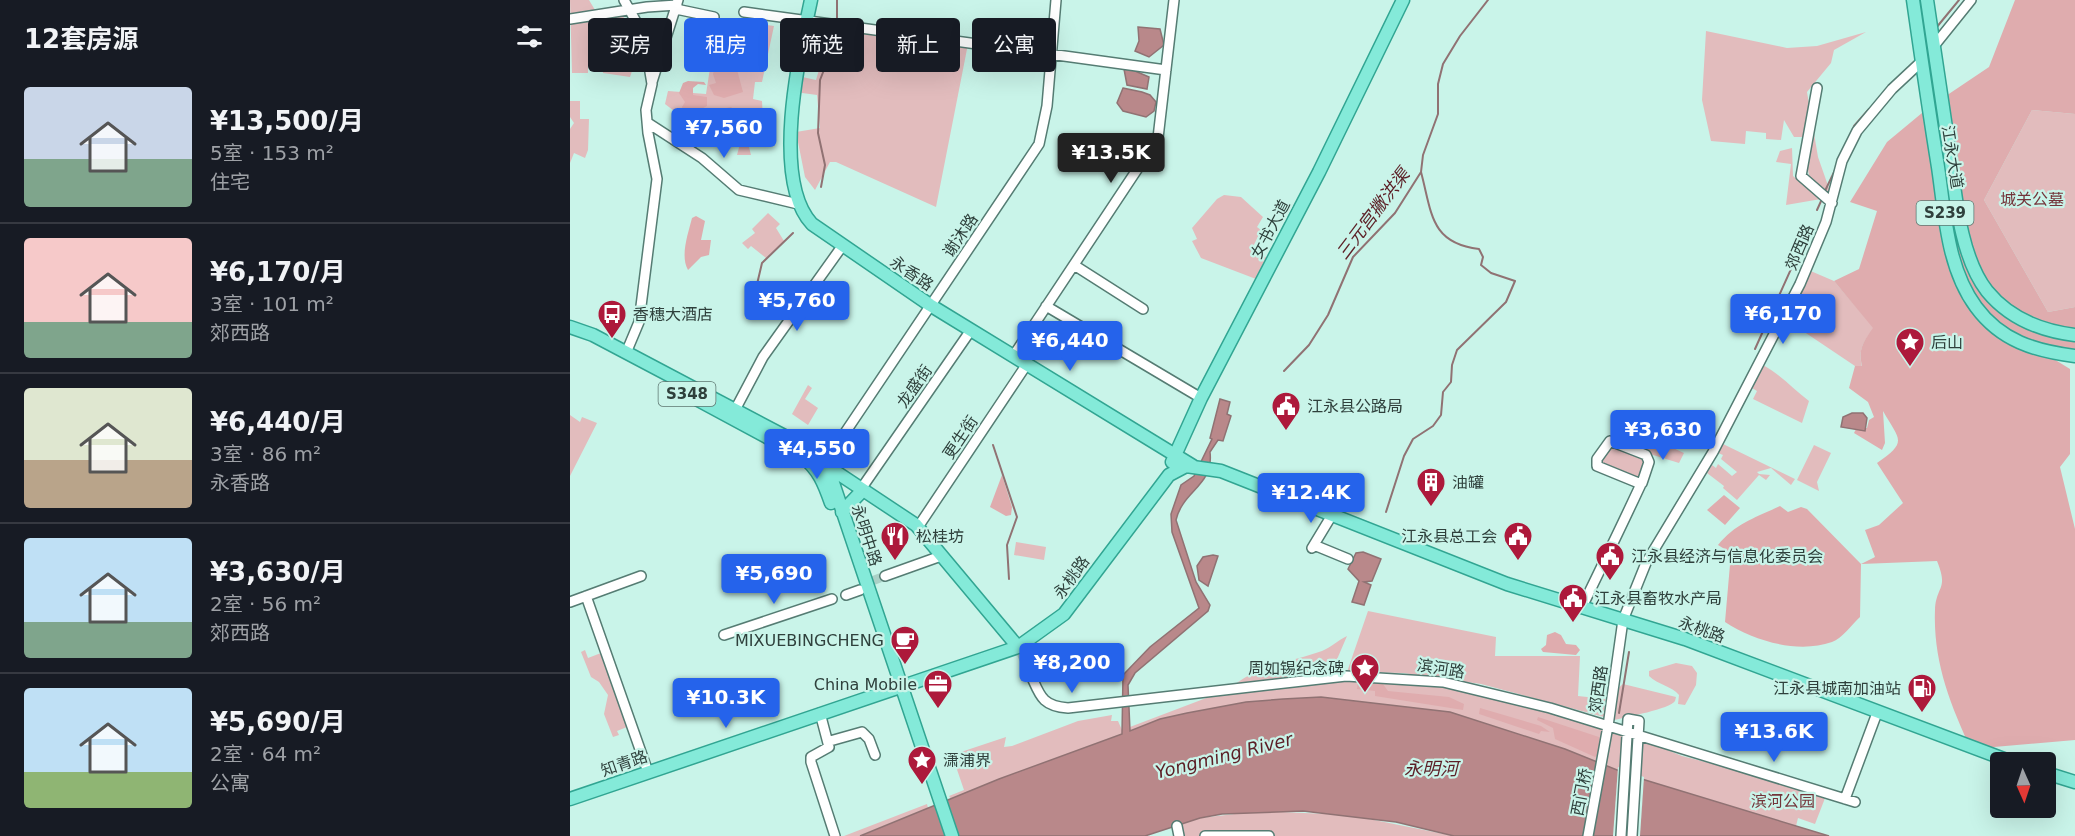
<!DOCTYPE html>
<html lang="zh">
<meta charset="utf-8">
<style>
:root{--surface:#171b24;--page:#242831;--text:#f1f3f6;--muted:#9ea1a6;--line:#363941;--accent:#2563eb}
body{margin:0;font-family:"DejaVu Sans","Noto Sans SC",sans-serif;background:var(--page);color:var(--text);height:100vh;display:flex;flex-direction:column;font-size:22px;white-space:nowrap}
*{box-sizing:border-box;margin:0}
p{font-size:20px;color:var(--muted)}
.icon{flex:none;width:33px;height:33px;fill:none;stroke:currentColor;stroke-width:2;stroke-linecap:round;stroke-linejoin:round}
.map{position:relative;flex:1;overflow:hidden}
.drawer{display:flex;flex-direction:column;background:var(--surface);width:570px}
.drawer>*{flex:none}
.hud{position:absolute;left:18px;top:18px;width:570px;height:54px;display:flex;gap:12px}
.needle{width:39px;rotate:177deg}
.fabs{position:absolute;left:1420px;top:752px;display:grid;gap:12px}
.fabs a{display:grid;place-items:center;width:66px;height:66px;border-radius:6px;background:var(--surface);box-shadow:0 6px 24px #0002;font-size:30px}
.price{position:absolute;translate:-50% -51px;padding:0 14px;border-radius:6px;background:var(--accent);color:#fff;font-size:20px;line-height:39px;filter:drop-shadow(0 2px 3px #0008)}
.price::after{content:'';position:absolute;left:50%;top:36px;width:18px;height:14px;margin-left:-9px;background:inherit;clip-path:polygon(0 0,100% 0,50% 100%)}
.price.selected{background:#222;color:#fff}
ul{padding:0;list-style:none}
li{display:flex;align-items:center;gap:18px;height:150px;padding:0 24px}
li+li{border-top:2px solid var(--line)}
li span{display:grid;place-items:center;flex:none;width:168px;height:120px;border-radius:6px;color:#555}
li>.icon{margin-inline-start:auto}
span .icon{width:72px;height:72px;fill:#fffc;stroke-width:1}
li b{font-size:26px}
h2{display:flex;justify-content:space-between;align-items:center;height:72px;padding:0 24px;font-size:26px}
.tag{padding:0 21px;border-radius:6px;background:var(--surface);box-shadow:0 6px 24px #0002;font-size:21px;line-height:54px}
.tag.selected{background:var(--accent);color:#fff}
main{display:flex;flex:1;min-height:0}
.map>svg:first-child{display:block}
.green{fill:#e2bcbd}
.forest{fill:#dfacae}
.water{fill:#b9888a;stroke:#907273;stroke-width:1.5}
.pier{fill:#c9f4e9}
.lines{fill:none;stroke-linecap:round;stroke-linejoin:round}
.stream{stroke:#907273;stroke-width:2}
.minor-tunnel{stroke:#aad0c6;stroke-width:9;stroke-dasharray:9 4.5;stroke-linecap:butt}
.minor-casing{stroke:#557c73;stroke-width:12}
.major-casing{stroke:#31a592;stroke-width:15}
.minor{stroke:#fff;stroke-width:9}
.major{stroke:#84ead9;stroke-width:12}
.labels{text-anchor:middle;stroke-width:4.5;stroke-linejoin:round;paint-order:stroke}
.shield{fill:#c9f4e9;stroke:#5d7670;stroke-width:1.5}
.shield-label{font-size:15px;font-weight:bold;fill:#2f403c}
.street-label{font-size:16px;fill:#2f403c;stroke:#c9f4e9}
.park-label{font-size:16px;fill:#74343a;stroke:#c9f4e9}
.poi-label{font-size:16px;fill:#2f403c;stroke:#c9f4e9;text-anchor:start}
.water-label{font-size:18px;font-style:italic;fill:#5c1f26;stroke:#c9f4e9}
</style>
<main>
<section class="drawer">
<h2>12套房源<svg class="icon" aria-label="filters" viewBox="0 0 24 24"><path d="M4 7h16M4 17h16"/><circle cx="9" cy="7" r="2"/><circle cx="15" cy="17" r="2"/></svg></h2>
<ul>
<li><span style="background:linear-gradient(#c9d6e8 60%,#7fa58c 0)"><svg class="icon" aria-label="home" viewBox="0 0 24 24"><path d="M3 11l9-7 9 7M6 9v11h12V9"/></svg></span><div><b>¥13,500/月</b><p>5室 · 153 m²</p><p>住宅</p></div></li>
<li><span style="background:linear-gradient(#f6c9c9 70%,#7fa58c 0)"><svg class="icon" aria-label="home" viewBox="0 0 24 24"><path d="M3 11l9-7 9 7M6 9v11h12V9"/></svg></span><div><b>¥6,170/月</b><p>3室 · 101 m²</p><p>郊西路</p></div></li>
<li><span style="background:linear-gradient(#dfe7d0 60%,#b9a48a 0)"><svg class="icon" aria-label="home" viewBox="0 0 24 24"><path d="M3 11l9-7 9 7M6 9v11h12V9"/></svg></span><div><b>¥6,440/月</b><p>3室 · 86 m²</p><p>永香路</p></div></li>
<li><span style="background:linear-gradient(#bfe0f5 70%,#7fa58c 0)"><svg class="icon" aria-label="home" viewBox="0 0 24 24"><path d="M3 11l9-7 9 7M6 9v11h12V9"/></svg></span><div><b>¥3,630/月</b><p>2室 · 56 m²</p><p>郊西路</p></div></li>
<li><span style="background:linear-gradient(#bfe0f5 70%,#8fb573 0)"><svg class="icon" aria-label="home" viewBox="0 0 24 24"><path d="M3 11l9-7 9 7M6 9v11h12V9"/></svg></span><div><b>¥5,690/月</b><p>2室 · 64 m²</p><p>公寓</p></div></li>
</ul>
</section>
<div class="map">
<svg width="1505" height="836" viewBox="0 0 1505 836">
<rect width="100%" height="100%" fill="#c9f4e9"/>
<!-- green -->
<path class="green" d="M0 0H19L28 15 26 20 53 15 66 59 60 77 33 73V56L18 55V73H2Z
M177 22 204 26 192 82H185L183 99 192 101 193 120 199 130 194 132V136L177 139 181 155H167L171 140 150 130 143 141 136 137 140 119 130 118 126 126 112 124 108 114 95 104 98 91 136 94 144 42 152 44 153 37 173 40Z
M287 22 398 44 366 207 266 162H260L245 190 235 177 226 132 250 128 247 95 225 92 228 76 246 80 261 29 285 31Z
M1136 31 1217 48 1247 46 1296 32 1264 50 1261 63 1237 92 1248 157 1262 197C1230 177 1238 170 1241 137H1224L1214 120 1211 140 1196 139V133L1176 131 1175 144 1141 141 1132 100Z
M0 101H10V119H19L18 150 15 158 4 153 0 163V129L4 123 0 117Z
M1462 110 1505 114V307L1478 312 1414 200Z
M1222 148 1223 176 1251 199 1216 205 1221 164 1206 162 1210 151Z
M654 195 671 197 693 217 687 227 691 230 682 249 697 258 686 279 631 258 622 241 627 239 622 228 647 199Z
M198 213 210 224 206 228 214 241 196 258 181 246 178 249 172 243 185 233 182 229Z
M1236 269 1264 281 1304 328C1293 342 1288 349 1292 367L1285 366 1212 317Z
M1193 365C1211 375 1223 389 1239 401L1232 423 1183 399 1187 391 1182 388Z
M238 385 242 388 235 399 248 408 238 425 222 414Z
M0 415 10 422 12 417 27 423 0 476Z
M1089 417 1093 435 1092 443 1114 453 1109 463 1070 451Z
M1037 444 1076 455 1072 480 1026 461Z
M1153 444 1225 479 1221 485 1201 468 1187 472 1189 474 1200 475 1196 480 1189 475 1167 500 1153 488 1154 486 1137 473 1142 465 1146 468 1148 464 1162 476 1167 472 1151 459 1153 455 1148 453Z
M1244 445 1261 453 1247 482 1249 491 1227 480Z
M446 542 476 547 474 560 444 555Z
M798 611 926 637 925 656H1010L1008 696 1035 699 1034 717 911 684 833 673 777 672Z
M777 636 762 671 744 679 873 682 1038 726 1112 756 1257 793 1245 824 1228 818 1226 826 1062 776 995 749 880 712 751 697 713 699 560 731 381 799 379 796 394 790 382 755 436 737 434 747 442 746 508 721 542 715 541 721H548L552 730 660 689C684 665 722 662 752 651 762 647 768 640 777 636Z
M15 650 18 658 31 653 57 727 47 731 49 735 43 737 34 714 38 695 29 682 21 677 11 652Z
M1106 663 1122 666 1127 673 1126 685 1115 705 1108 704 1109 695C1102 686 1088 685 1079 676V671Z
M1053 684 1106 697 1105 701C1100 709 1056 717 1044 720 1045 707 1042 692 1053 684Z
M357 804 358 808 289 836H274Z
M691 811 779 815 884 836H608L607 826 630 818Z"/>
<!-- forest -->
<path class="forest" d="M1445 0H1505V114L1462 110 1414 200 1478 312 1505 307V356L1474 353 1500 369V454L1490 467 1505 529V740L1401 749C1380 704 1363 661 1365 610 1366 586 1379 590 1367 561L1291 564 1290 617C1282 624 1272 639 1262 642 1228 654 1184 641 1155 622L1161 553 1148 545C1166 523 1185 518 1210 506L1218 512 1231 507 1237 509 1291 564 1305 557 1295 530 1309 525 1333 503 1307 463C1338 441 1330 441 1313 411L1315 443 1312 450 1284 433 1286 429 1297 428 1299 420 1304 417 1298 402 1279 388 1285 366H1292C1288 349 1293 342 1303 328L1264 281 1289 269 1307 211 1280 202 1317 142 1358 108 1419 67Z
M173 45 176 51 166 66 173 92 154 98 144 95 139 85 146 83 143 74C149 56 153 46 173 45Z
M118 81 134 82 136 85 128 84 123 88V95L137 97V106L120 115 114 113 112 107 115 102 109 93 113 83Z
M161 107 176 120 178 128 161 130 150 123 151 109Z
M126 216 135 221 131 240H141L139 255 131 257 118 270C110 256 118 234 122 218Z
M432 475 442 507 441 515 436 516 420 507Z
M1154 495 1170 508 1155 525 1137 510Z
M985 632 991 635 996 644 1006 645 1010 650 1006 655 973 652 971 649 976 645 977 635Z
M788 681 813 684 818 691 879 697 894 704 893 710 805 696V691L787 689Z
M910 708 971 726 980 732 971 731 969 734 909 714Z
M968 717 1029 737 1030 753 1025 757 985 739 983 728 967 720Z"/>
<!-- water -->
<path class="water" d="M568 27 590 29 594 45 579 57 565 51 569 41Z
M558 68 579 77 577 89 557 85 554 69Z
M553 88 572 92 580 95 586 102 584 111 576 117 553 111 547 103Z
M650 399 660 402 657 414 661 416 653 441 648 440 640 452C644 486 613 490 606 520L626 582 640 605 638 611 565 673 558 685 560 731 590 719 617 713 676 702 713 699 751 697 880 712 995 749 1062 776 1259 836H884L826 822 733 811 652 814 630 818 575 836H290L429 779 552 734 553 675 580 647 629 608 602 532 601 514 611 485 624 476 642 439 640 438Z
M1282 413H1293L1297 418 1295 431 1271 427 1273 417Z
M793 552 811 559 802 581 794 582 801 585 794 605 782 602 789 581 778 569 786 553Z
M643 555 648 556 638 586 629 580 627 566 633 557Z"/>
<!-- pier -->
<path class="pier" d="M1048 767 1074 777 1070 836H1043Z"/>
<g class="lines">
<!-- stream -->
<path class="stream" d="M267 21V0
M1366 28 1389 0
M1280 136 1284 126 1299 109
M251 187 255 165 248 133 250 80 263 47 267 27
M1254 193 1267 166
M1247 210 1252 199
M177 305 184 297 192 263 223 233
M1185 349 1235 238
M714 371 739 345 758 315 783 257 825 213 851 172 853 155 868 114V84L873 64 890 36 918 0
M423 445 447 517 437 545 439 579
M816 512 834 456 843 439 863 426 871 415 873 392 881 382 882 365 887 350 936 302 945 281 921 273 911 265 913 257 909 249C860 243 862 213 851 172
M1049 713 1059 652"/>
<!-- minor-tunnel -->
<path class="minor-tunnel" d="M302 581 315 576
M451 653 459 671"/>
<!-- minor casing -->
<g class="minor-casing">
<path id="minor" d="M54 0 74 36 82 84 76 110 78 133 87 179 69 322 56 353
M106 9 144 17
M174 12 596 70
M0 19 77 7 107 5
M1364 46 1401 0
M82 82 108 0
M1247 88 1231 176 1262 203
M78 123 132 158 169 190 228 204
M504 265 573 309
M476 306 631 398
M444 355 588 138 604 0
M165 410 193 357 273 245
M252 467 469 144 477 106 486 0
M291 489 401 330
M348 527 457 364
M744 545 778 559
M742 548 762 515
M315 576 371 556
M276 595 290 590
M16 596 78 772
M0 602 71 576
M1012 607C1032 566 1052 525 1071 484L1072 483 1079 462 1076 455 1040 441 1027 459V466L1071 484
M154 635 262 599
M459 671C470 694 470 706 498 708L776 676 873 682 980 708 1285 802
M250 713 259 747 241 757V762L265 836
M260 741 292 732 299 739 305 755
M1275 799 1307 713
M607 826 609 836
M635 836H699
M1018 836 1038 726 1053 620 1076 563 1143 452 1230 284 1256 222 1272 161 1287 131 1322 89 1352 61
M1051 836 1058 719 1069 721 1062 836"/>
</g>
<!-- major casing -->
<g class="major-casing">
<path id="major" d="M241 0C229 55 201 180 242 224L360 305 623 466
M1343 0C1351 56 1359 112 1368 167 1375 214 1377 268 1406 307 1431 341 1465 351 1505 356
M1357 0C1364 47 1371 94 1378 141 1385 186 1388 254 1417 291 1439 318 1472 331 1505 335
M0 327 23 335 222 440 254 463 260 474 382 836
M128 400 232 456C249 470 254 483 261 503
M602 462 631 398 749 172 833 0
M257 466 346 525 448 647
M272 512 293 490
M1476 773 1505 782
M0 799 448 647 494 614 599 475 616 466 651 471 937 584 1115 639 1442 762"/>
</g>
<!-- minor -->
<use href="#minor" class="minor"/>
<!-- major -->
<use href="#major" class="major"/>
</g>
<!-- icons -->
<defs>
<g id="bus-pin" transform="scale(1.5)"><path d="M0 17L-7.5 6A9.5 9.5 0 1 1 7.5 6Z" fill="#ad193b" stroke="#c9f4e9"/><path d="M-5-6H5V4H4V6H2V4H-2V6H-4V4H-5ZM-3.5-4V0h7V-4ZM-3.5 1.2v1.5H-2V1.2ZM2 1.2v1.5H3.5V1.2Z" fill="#fff"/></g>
<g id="sight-pin" transform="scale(1.5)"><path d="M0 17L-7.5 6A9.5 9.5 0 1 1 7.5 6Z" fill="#ad193b" stroke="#c9f4e9"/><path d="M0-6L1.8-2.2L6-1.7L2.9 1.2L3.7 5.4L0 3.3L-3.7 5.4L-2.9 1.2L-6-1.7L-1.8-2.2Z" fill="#fff"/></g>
<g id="civic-pin" transform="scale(1.5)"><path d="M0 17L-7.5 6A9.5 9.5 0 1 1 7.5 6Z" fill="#ad193b" stroke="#c9f4e9"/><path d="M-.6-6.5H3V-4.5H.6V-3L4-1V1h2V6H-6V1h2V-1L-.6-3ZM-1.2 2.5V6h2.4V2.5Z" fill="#fff"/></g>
<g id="building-pin" transform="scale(1.5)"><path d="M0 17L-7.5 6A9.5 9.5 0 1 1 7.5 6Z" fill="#ad193b" stroke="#c9f4e9"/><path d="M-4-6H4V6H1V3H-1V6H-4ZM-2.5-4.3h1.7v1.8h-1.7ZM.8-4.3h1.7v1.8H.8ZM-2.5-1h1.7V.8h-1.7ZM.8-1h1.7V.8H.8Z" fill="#fff"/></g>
<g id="restaurant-pin" transform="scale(1.5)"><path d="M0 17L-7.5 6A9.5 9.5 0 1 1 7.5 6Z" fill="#ad193b" stroke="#c9f4e9"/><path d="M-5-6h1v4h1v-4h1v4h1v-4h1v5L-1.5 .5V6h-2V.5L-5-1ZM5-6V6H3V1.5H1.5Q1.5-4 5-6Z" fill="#fff"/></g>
<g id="cafe-pin" transform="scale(1.5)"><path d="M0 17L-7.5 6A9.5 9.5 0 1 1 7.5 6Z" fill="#ad193b" stroke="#c9f4e9"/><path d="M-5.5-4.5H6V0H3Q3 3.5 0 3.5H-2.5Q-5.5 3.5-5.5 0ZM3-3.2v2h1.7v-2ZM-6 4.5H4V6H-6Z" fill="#fff"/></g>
<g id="office-pin" transform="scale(1.5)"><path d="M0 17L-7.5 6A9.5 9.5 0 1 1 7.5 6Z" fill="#ad193b" stroke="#c9f4e9"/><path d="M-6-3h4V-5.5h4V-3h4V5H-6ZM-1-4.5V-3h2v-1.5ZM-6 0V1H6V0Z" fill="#fff"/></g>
<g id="fuel-pin" transform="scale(1.5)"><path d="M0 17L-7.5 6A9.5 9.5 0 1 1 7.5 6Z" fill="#ad193b" stroke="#c9f4e9"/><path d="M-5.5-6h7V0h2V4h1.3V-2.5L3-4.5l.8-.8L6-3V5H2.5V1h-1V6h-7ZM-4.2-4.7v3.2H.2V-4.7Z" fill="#fff"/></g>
</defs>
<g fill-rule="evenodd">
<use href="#bus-pin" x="42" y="314"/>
<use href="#sight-pin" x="1340" y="342"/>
<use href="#civic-pin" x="716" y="406"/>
<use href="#building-pin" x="861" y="482"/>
<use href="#restaurant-pin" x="325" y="536"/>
<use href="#civic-pin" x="948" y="536"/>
<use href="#civic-pin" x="1040" y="556"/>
<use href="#civic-pin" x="1003" y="598"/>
<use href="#cafe-pin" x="335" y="640"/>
<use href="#sight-pin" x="795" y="668"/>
<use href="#office-pin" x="368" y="684"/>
<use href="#fuel-pin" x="1352" y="688"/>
<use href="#sight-pin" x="352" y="760"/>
</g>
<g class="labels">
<!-- shield labels -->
<g class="shield">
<rect x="1346.5" y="201" width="57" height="24" rx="4.5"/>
<rect x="88.5" y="382" width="57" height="24" rx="4.5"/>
</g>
<g class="shield-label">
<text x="1375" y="218">S239</text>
<text x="117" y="399">S348</text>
</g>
<!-- street labels -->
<g class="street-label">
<text transform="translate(1383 157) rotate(81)" y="6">江永大道</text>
<text transform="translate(700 229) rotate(-62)" y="6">女书大道</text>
<text transform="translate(390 235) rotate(-56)" y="6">谢沐路</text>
<text transform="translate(1229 247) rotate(-67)" y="6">郊西路</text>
<text transform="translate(342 273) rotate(34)" y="6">永香路</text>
<text transform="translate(344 386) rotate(-55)" y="6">龙盛街</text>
<text transform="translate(390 437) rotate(-56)" y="6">更生街</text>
<text transform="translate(297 535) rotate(72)" y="6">永明中路</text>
<text transform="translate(501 577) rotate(-54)" y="6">永桃路</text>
<text transform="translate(1132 629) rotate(20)" y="6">永桃路</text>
<text transform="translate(871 668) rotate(9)" y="6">滨河路</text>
<text transform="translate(1028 689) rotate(-82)" y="6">郊西路</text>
<text transform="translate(54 763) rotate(-19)" y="6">知青路</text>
<text transform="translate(1011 792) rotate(-79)" y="6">西门桥</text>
</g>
<!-- park labels -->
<g class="park-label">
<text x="1462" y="205">城关公墓</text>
<text x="1213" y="807">滨河公园</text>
</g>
<!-- poi labels -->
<g class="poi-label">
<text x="63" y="320">香穗大酒店</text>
<text x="1361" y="348">后山</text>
<text x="737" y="412">江永县公路局</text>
<text x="882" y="488">油罐</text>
<text x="346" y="542">松桂坊</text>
<text x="927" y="542" text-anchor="end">江永县总工会</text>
<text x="1061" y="562">江永县经济与信息化委员会</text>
<text x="1024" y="604">江永县畜牧水产局</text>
<text x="314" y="646" text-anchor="end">MIXUEBINGCHENG</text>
<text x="774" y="674" text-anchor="end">周如锡纪念碑</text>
<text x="347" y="690" text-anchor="end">China Mobile</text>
<text x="1331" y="694" text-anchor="end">江永县城南加油站</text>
<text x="373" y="766">潇浦界</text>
</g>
<!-- water labels -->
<g class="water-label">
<text transform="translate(803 214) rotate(-53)" y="6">三元宫撇洪渠</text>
<text transform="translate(654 756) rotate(-14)" y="6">Yongming River</text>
<text x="861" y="775">永明河</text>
</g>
</g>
</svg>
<div class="fabs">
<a><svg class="needle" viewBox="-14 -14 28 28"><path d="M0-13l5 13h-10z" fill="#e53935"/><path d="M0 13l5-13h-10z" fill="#9ea1a6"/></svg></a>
</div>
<b class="price" style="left:154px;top:159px">¥7,560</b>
<b class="price selected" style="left:541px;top:184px">¥13.5K</b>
<b class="price" style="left:227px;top:332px">¥5,760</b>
<b class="price" style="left:1213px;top:345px">¥6,170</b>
<b class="price" style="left:500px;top:372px">¥6,440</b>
<b class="price" style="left:1093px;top:461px">¥3,630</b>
<b class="price" style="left:247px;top:480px">¥4,550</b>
<b class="price" style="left:741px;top:524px">¥12.4K</b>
<b class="price" style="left:204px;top:605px">¥5,690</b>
<b class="price" style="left:502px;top:694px">¥8,200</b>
<b class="price" style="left:156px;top:729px">¥10.3K</b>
<b class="price" style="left:1204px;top:763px">¥13.6K</b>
<div class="hud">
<a class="tag">买房</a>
<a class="tag selected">租房</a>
<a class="tag">筛选</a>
<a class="tag">新上</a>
<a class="tag">公寓</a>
</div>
</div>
</main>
